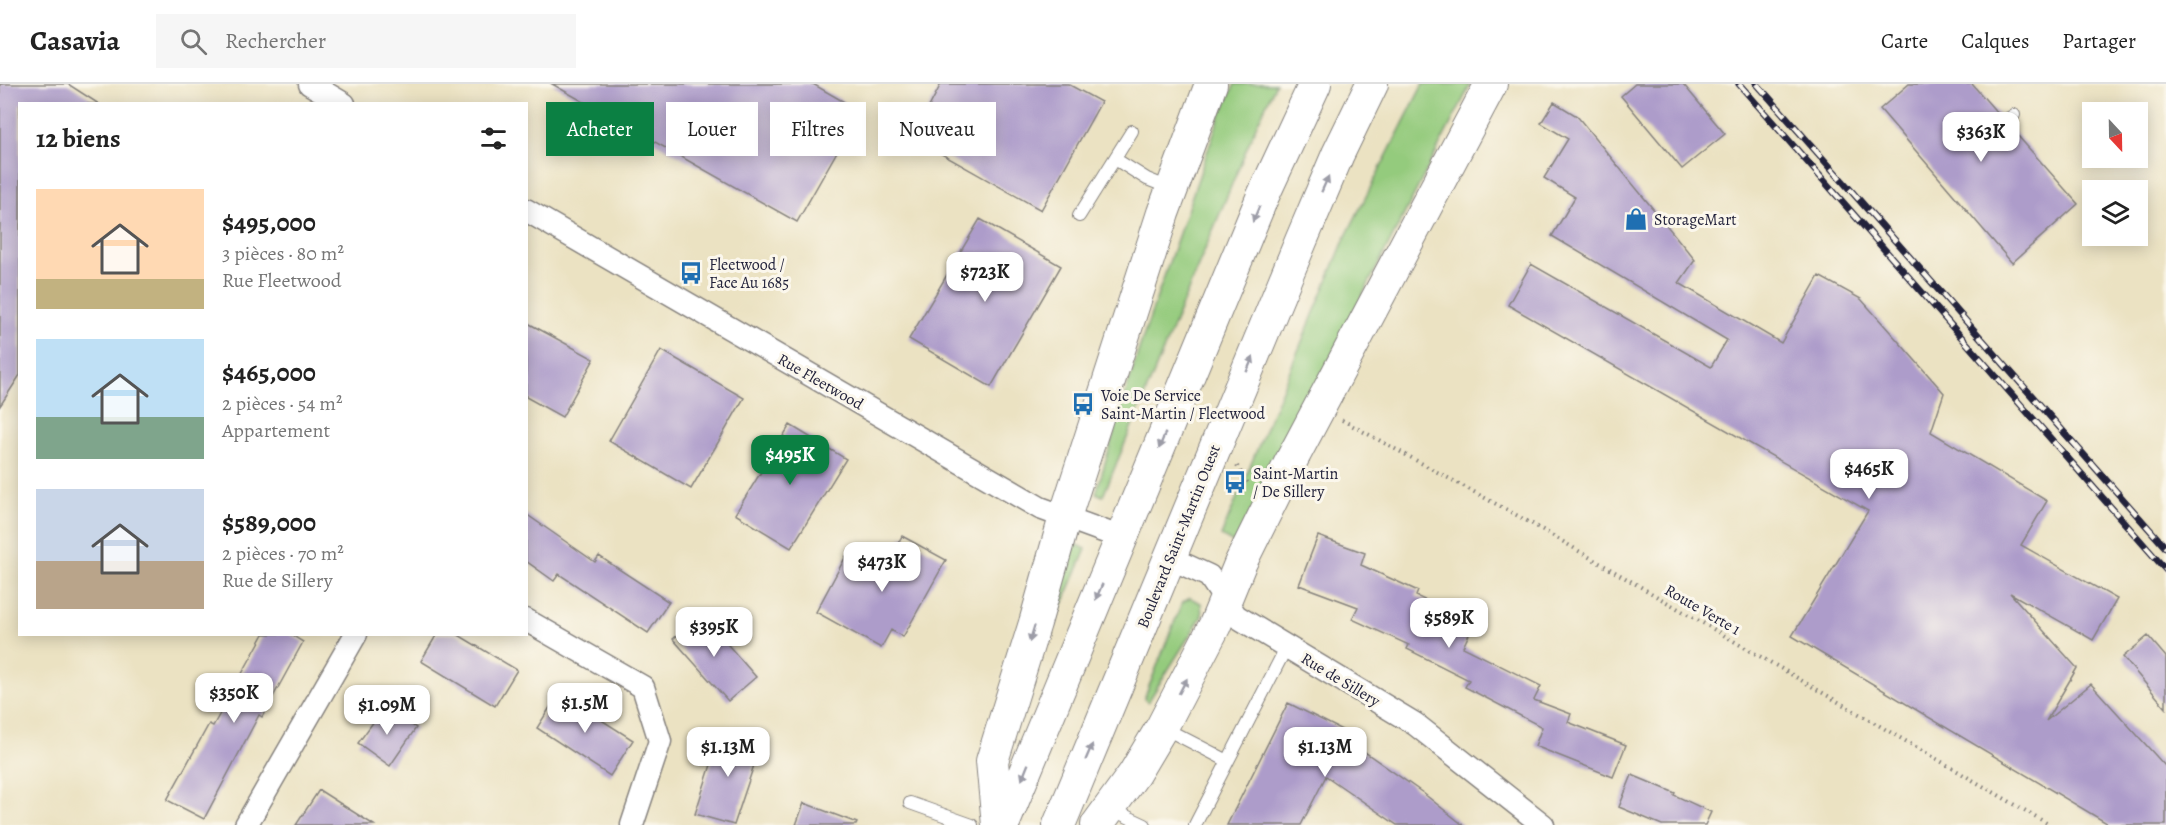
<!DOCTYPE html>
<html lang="fr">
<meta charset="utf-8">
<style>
:root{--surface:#fff;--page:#f6f6f6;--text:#222;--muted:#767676;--line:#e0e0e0;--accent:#0b8043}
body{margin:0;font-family:Alegreya,serif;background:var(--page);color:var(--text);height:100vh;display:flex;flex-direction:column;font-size:22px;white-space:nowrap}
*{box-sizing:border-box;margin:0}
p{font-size:20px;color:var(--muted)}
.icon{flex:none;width:33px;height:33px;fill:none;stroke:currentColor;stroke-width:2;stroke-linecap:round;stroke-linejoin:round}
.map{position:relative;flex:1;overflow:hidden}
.side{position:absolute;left:18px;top:18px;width:510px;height:534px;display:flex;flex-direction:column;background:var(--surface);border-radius:0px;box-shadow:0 3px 15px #0003}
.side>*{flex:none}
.hud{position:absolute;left:546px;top:18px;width:570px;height:54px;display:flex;gap:12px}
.needle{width:39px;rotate:158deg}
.fabs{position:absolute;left:2082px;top:18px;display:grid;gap:12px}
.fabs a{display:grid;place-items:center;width:66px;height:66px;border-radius:0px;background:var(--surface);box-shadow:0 3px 15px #0003;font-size:30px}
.price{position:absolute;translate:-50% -51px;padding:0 14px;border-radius:12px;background:#fff;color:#222;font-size:20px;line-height:39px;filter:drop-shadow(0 2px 3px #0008)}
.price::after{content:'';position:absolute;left:50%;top:36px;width:18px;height:14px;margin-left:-9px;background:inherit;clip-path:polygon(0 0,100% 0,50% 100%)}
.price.active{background:var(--accent);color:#fff}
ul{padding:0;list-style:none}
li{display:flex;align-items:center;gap:18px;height:150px;padding:0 18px}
li span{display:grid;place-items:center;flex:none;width:168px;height:120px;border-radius:0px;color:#555}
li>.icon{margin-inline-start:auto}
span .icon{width:72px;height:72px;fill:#fffc;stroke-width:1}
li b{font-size:26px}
h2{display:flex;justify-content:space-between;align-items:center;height:72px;padding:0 18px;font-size:26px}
.tag{padding:0 21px;border-radius:0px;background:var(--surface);box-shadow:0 3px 15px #0003;font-size:21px;line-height:54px}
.tag.active{background:var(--accent);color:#fff}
header{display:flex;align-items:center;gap:36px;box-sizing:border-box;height:84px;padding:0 30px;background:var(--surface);border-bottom:2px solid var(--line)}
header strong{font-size:28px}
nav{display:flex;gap:33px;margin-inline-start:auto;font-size:21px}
.search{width:420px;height:54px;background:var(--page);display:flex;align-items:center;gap:15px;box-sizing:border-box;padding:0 21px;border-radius:0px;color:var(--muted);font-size:22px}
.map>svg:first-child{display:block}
.green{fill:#94cb7d;stroke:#5b765c;stroke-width:1.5}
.building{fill:#ad9cca}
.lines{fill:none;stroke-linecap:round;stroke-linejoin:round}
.service-casing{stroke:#86827e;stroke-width:14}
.minor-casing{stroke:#86827e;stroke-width:25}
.secondary-casing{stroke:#86827e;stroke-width:34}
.path{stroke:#86827e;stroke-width:4;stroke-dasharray:1.5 4.5;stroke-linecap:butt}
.service{stroke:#fff;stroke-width:12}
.minor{stroke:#fff;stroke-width:22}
.secondary{stroke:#fff;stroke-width:32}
.rail-casing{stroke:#22223b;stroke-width:7}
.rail{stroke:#fbf7ec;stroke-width:4.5;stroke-dasharray:14;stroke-linecap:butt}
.oneway{fill:#9c9ca7}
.labels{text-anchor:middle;stroke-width:6;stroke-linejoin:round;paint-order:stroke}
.poi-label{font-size:16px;fill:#22223b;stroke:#fbf7ec;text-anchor:start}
.street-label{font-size:16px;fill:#22223b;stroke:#fbf7ec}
</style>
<header>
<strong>Casavia</strong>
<div class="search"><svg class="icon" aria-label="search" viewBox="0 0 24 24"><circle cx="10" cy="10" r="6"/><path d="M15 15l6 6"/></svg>Rechercher</div>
<nav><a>Carte</a><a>Calques</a><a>Partager</a></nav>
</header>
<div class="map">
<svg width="2166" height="741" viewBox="0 0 2166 741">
<rect width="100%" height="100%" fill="#fbf7ec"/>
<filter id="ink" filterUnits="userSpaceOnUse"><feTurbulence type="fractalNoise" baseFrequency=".0167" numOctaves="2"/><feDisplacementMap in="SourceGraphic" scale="12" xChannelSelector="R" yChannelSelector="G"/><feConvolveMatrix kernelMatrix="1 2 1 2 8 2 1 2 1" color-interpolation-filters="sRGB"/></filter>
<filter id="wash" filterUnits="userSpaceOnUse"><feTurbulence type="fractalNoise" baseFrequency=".008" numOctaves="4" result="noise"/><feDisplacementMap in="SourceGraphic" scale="24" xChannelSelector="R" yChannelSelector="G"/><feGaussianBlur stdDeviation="1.35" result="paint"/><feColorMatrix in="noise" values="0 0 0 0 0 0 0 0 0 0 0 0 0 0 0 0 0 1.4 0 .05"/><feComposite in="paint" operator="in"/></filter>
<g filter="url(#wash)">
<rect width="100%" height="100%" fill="#ebe2c2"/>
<!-- green -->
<path class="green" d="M1235 0H1276L1256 42 1103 412 1096 409 1139 265 1219 34Z
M1423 0H1471L1235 460 1221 452 1345 154Z
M1074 459 1086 465 1053 543 1048 541Z
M1190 514 1201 519 1202 532 1148 618 1144 615 1182 519Z"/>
<g id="blocks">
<!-- building -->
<path class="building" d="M0 0H68L99 20H20V291L0 322Z
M552 0H813L860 27 797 138Z
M941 0H1068L1101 18 1041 126 913 54Z
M1635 0H1683L1725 50 1682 85 1621 12Z
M1909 0H1972L1999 31 1997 37 1999 42 2005 45 2010 43 2078 120 2012 179 1880 25Z
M1554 18 1577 32 1695 176 1679 199 1781 259 1819 192 1861 215 1944 309 1931 348 2047 417 2021 461 2117 515 2093 556 2010 509 2077 584 2046 637 2091 600 2166 683V741H2110L1792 552 1868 427 1508 221 1531 180 1711 283 1727 256 1552 152 1575 113 1544 94 1568 55 1541 39Z
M980 135 1061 182 991 303 909 255Z
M526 238 594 275 562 333 526 313Z
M661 266 744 314 691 405 609 357Z
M790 341 846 375 791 464 735 430Z
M526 430 595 478 599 472 669 518 648 549 559 490 554 497 526 477Z
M902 452 946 476 903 553 891 546 881 564 816 528 846 472 881 490Z
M1318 452 1365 469 1361 481 1418 507 1416 512 1474 540 1463 563 1541 602 1534 616 1571 630 1568 638 1626 661 1613 693 1535 662 1542 643 1465 603 1469 596 1407 565 1409 561 1352 535 1358 523 1299 501Z
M701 530 756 593 728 617 673 555Z
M264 550H290L303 558 262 633 259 631 204 735 167 716 209 640 213 642Z
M437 550H457L517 586 495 622 421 577Z
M2148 552 2166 573V624L2123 573Z
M559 609 633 656 610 692 537 644Z
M1288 619 1348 649 1345 654 1423 709 1463 741H1397L1326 692 1301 741H1227Z
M385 622 416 644 390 682 358 659Z
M722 647 761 660 734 741 695 730Z
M1632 691 1675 709 1674 711 1711 728 1705 741H1662L1619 723Z
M319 706 374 741H296Z
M804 719 857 739 856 741H796Z"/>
</g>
</g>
<g filter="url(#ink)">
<use href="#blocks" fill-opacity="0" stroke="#86827e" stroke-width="1.5"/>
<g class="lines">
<!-- service casing -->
<g class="service-casing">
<path id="service" d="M2005 37 2014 31
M1115 75 1147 95 1172 105
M1079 132 1132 47
M1162 643 1228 677
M910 719 972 741
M1111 725 1145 741
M1195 741 1287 562"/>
</g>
<!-- minor casing -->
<g class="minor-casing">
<path id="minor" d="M310 0 344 20
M526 126 1040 424 1122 454
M1170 474 1209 492 1236 532 1415 640 1543 741
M526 536 643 603 660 657 632 741
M246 741 356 550"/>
</g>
<!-- secondary casing -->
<g class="secondary-casing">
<path id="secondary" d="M998 741 992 677 1035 539 1065 433 1125 247 1163 129 1211 0
M1003 741 1262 114 1315 0
M1059 741 1301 157 1338 70 1372 0
M1097 741 1134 690 1162 643 1215 541 1240 480 1289 381 1491 0"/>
</g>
<!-- path -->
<path class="path" d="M1124 329 1137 334
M1342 336 1529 438 2050 741
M1237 382 1249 401"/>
<!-- service -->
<use href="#service" class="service"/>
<!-- minor -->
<use href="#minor" class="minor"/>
<!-- secondary -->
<use href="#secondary" class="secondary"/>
<!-- rail casing -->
<g class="rail-casing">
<path id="rail" d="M1739 0 2166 486
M1757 0 2166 464"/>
</g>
<!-- rail -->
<use href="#rail" class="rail"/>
</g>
<!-- one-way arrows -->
<defs><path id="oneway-solid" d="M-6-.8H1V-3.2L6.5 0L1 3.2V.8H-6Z" transform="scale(1.5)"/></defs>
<g class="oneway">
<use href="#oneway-solid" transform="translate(1325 100) rotate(-66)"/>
<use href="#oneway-solid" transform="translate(1256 130) rotate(113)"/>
<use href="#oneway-solid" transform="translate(1250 280) rotate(-67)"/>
<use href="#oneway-solid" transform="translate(1162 357) rotate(112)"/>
<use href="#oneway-solid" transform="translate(1099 508) rotate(113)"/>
<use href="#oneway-solid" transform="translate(1032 550) rotate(107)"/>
<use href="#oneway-solid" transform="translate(1183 602) rotate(-62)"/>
<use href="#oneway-solid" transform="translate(1089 668) rotate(-67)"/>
<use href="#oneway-solid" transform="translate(1025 688) rotate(112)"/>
</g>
</g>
<!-- icons -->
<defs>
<g id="shop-bare" transform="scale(1.8)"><path d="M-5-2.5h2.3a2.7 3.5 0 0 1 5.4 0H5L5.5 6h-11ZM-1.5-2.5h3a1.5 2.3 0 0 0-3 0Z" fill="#1f6fb2" stroke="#fbf7ec" stroke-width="2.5" paint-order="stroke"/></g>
<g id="bus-bare" transform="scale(1.8)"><path d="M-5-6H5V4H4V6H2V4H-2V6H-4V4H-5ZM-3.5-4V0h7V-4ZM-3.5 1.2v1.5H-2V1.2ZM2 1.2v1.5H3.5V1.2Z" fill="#1f6fb2" stroke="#fbf7ec" stroke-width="2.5" paint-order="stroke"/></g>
</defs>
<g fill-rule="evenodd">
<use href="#shop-bare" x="1636" y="135"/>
<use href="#bus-bare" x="691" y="189"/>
<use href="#bus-bare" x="1083" y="320"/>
<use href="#bus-bare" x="1235" y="398"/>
</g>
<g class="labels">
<!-- poi labels -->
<g class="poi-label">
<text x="1654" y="141">StorageMart</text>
<text x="709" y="186">Fleetwood /<tspan x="709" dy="18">Face Au 1685</tspan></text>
<text x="1101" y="317">Voie De Service<tspan x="1101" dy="18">Saint-Martin / Fleetwood</tspan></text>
<text x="1253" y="395">Saint-Martin<tspan x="1253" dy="18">/ De Sillery</tspan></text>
</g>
<!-- street labels -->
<g class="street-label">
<text transform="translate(821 297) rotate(30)" y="6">Rue Fleetwood</text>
<text transform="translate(1178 452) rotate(-68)" y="6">Boulevard Saint-Martin Ouest</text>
<text transform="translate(1703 525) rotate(30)" y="6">Route Verte 1</text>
<text transform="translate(1341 595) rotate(31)" y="6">Rue de Sillery</text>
</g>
</g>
</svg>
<div class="fabs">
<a><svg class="needle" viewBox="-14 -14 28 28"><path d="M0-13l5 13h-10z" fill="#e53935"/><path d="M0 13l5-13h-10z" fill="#767676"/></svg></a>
<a><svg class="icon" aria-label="layers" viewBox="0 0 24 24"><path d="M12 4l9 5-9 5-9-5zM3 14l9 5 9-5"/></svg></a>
</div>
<b class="price" style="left:1981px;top:79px">$363K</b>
<b class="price" style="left:985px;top:219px">$723K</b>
<b class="price active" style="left:790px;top:402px">$495K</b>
<b class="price" style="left:1869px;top:416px">$465K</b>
<b class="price" style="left:882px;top:509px">$473K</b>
<b class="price" style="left:1449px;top:565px">$589K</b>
<b class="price" style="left:714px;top:574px">$395K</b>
<b class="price" style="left:234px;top:640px">$350K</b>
<b class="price" style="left:585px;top:650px">$1.5M</b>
<b class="price" style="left:387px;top:652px">$1.09M</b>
<b class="price" style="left:728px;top:694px">$1.13M</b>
<b class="price" style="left:1325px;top:694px">$1.13M</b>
<div class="hud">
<a class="tag active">Acheter</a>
<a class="tag">Louer</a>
<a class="tag">Filtres</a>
<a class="tag">Nouveau</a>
</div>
<section class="side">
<h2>12 biens<svg class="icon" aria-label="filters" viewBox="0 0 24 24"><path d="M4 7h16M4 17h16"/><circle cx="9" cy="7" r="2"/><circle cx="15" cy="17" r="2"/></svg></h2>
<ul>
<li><span style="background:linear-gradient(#ffd9b3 75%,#c2b280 0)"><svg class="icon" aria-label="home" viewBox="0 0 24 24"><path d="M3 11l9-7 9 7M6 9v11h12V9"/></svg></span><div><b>$495,000</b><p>3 pièces · 80 m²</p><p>Rue Fleetwood</p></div></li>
<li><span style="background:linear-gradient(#bfe0f5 65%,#7fa58c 0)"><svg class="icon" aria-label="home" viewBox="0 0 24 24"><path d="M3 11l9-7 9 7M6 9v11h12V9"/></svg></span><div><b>$465,000</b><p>2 pièces · 54 m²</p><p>Appartement</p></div></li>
<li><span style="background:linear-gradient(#c9d6e8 60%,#b9a48a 0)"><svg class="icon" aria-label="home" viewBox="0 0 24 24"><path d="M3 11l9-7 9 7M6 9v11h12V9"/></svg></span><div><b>$589,000</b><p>2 pièces · 70 m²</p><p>Rue de Sillery</p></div></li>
</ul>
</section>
</div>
